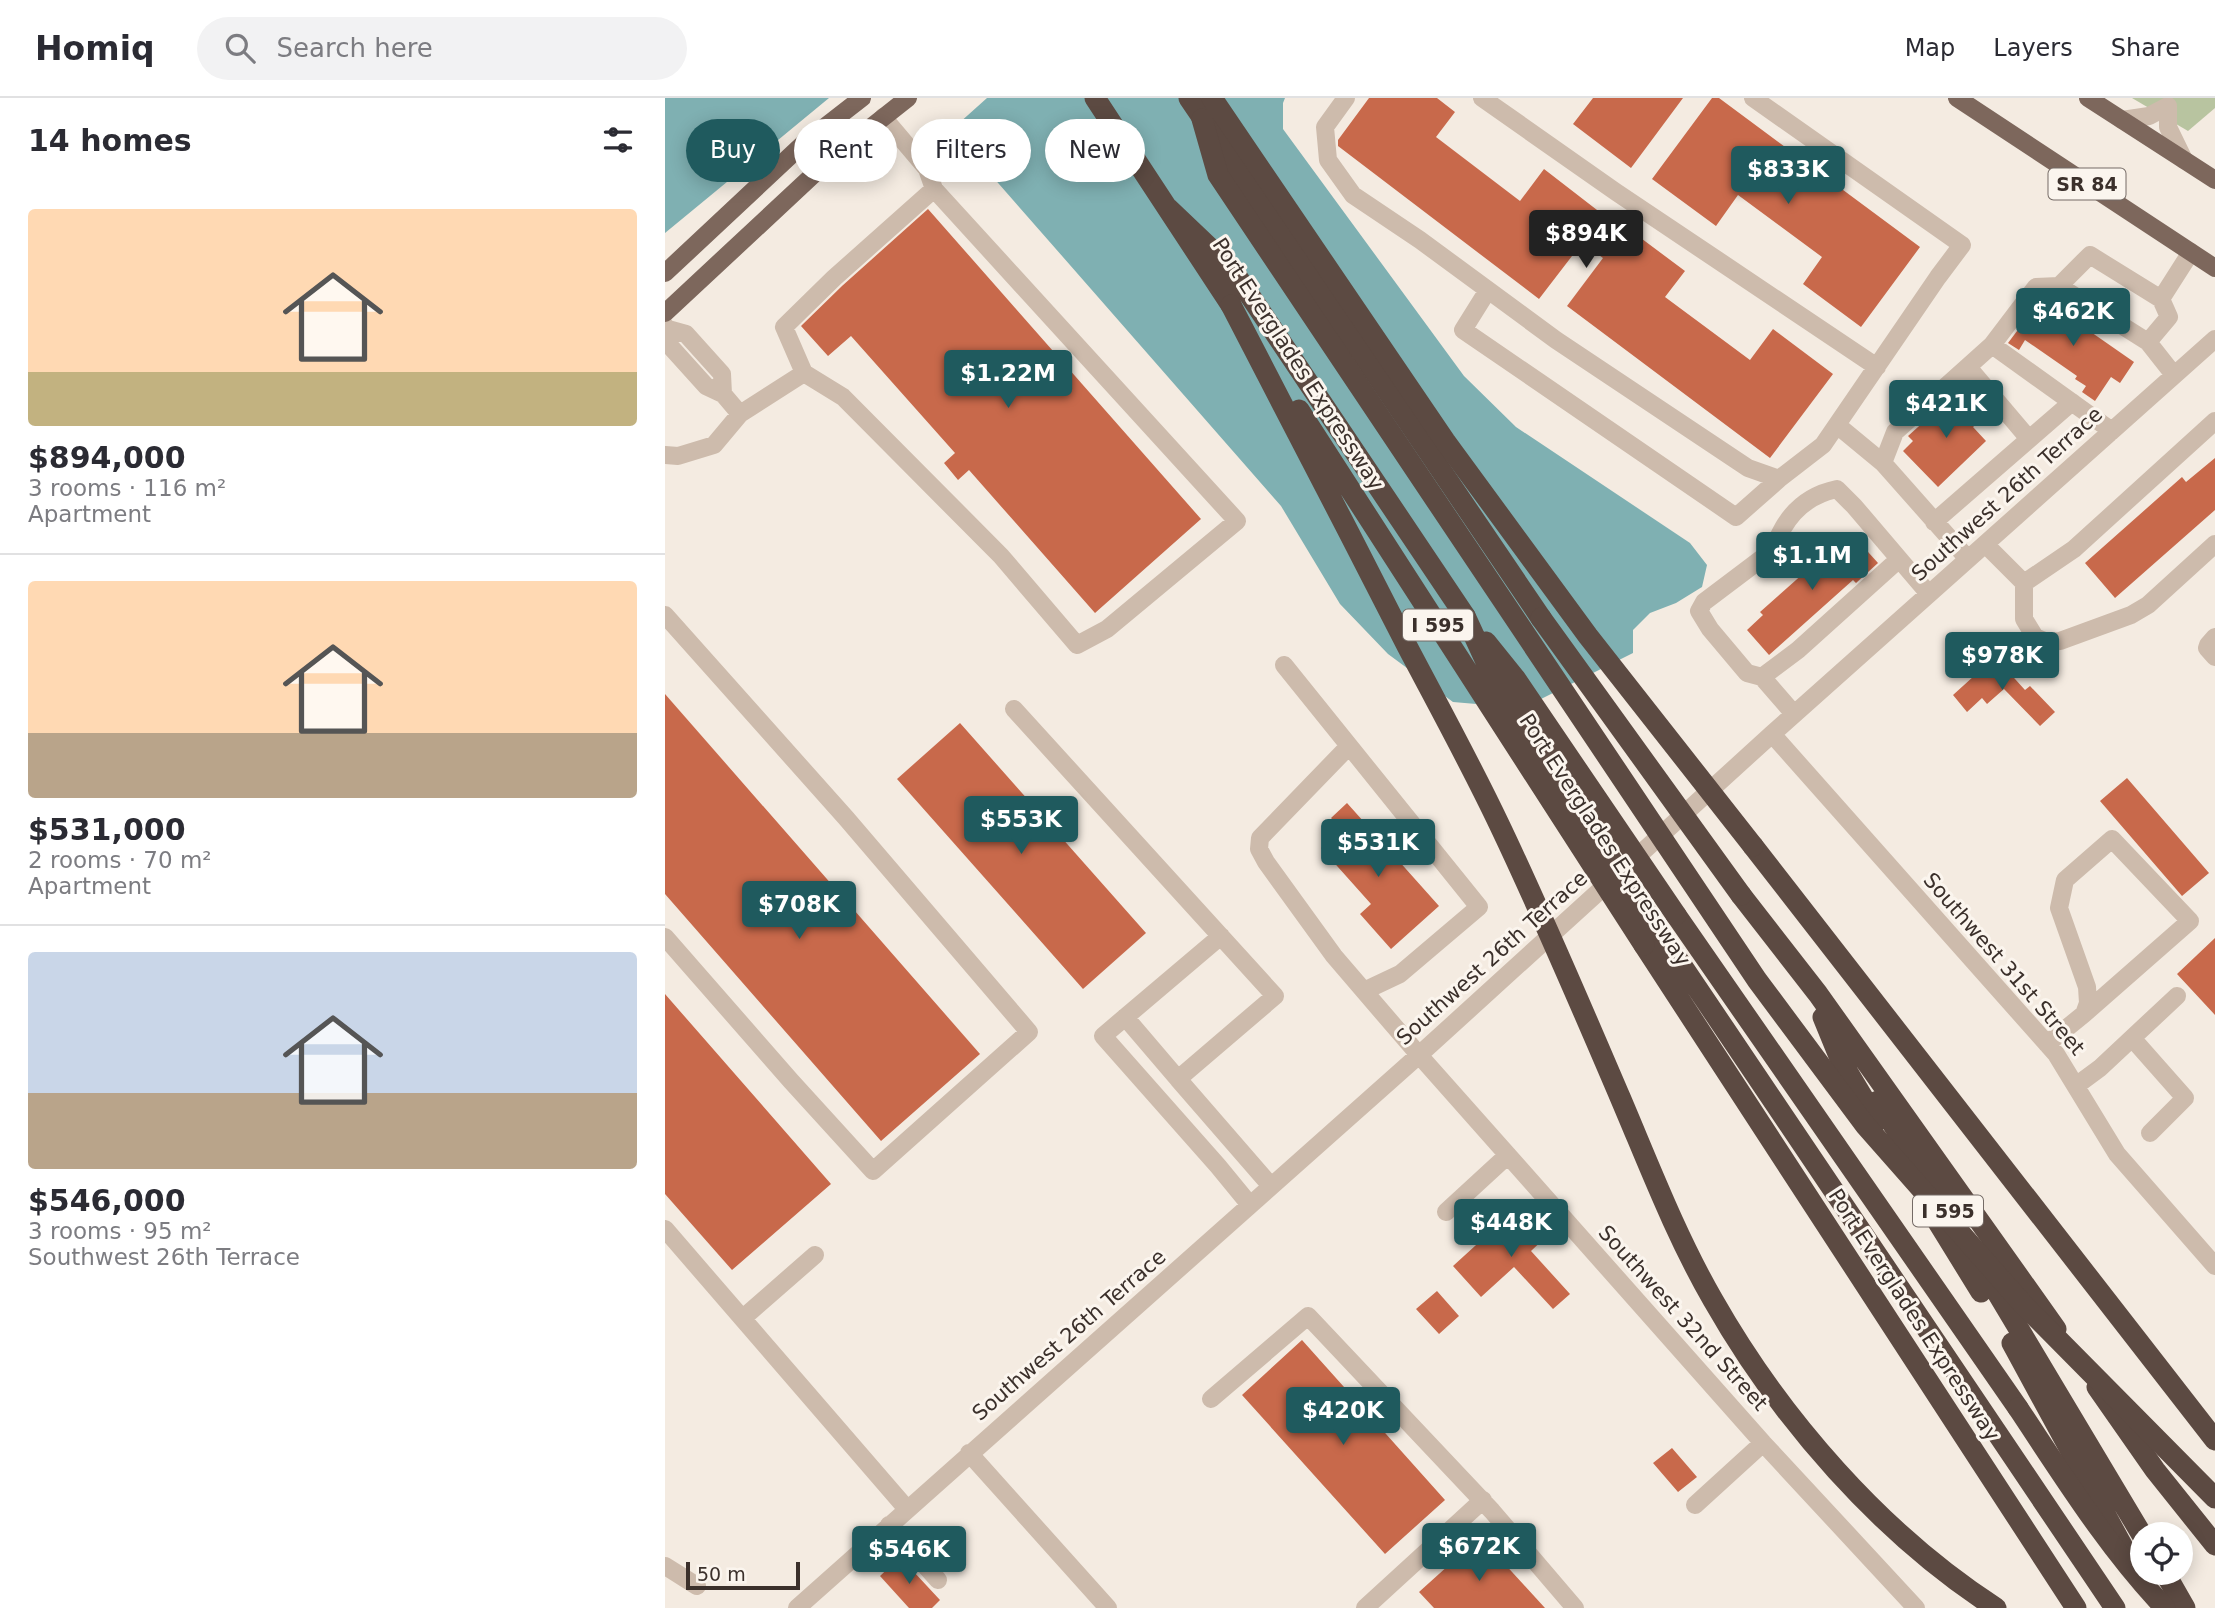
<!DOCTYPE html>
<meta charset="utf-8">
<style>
:root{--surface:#fff;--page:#f2f2f3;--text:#2b2b33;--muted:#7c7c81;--line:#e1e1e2;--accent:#1f5a5e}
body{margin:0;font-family:"DejaVu Sans",sans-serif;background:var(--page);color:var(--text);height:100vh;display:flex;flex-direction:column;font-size:26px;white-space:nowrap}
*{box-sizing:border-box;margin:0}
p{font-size:23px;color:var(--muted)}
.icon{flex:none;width:38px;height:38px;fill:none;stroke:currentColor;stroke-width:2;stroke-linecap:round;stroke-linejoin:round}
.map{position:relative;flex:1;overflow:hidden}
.drawer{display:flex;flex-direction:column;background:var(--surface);width:665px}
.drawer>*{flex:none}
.guide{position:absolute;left:21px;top:21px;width:665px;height:63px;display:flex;gap:14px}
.buttons{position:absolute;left:1465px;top:1424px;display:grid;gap:14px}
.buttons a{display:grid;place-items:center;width:63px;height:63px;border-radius:50%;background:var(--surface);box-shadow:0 4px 18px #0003;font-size:35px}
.scale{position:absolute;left:21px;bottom:18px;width:114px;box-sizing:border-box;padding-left:7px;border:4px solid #3b302b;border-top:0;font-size:19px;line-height:24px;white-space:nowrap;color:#3b302b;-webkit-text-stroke:5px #fbf5ee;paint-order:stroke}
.price{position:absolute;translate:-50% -60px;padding:0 16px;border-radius:7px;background:var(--accent);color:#fff;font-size:23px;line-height:46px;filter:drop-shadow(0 2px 4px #0008)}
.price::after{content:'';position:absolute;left:50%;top:42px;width:21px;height:16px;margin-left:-10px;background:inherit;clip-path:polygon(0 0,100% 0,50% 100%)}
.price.active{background:#222;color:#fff}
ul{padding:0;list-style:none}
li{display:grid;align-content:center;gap:14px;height:371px;padding:0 28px}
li+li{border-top:2px solid var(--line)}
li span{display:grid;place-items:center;height:217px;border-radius:7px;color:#555}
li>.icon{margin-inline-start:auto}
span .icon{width:126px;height:126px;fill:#fffc;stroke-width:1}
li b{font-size:30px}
h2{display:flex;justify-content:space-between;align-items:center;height:84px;padding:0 28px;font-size:30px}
.pill{padding:0 24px;border-radius:32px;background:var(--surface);box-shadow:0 4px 18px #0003;font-size:24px;line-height:63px}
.pill.active{background:var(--accent);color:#fff}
header{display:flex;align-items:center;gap:42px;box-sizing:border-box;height:98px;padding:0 35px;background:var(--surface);border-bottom:2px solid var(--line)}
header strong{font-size:33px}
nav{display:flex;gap:38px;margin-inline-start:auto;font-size:24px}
.search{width:490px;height:63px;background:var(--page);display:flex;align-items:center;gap:18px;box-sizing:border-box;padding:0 24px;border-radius:38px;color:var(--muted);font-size:26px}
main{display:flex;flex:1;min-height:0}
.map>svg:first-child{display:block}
.green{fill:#b8c4a0}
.water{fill:#7fb0b2}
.building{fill:#c8694b}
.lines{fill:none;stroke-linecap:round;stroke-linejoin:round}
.minor{stroke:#cdbbac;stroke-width:18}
.major{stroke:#7d675c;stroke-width:18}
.highway{stroke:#5c4a42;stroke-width:21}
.highway-bridge{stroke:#5c4a42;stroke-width:21}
.labels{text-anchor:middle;stroke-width:6;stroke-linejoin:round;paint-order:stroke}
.shield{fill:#fbf5ee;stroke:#756b66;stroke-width:2}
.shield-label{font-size:19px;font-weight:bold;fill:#3b302b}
.street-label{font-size:21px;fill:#3b302b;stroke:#fbf5ee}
</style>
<header>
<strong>Homiq</strong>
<div class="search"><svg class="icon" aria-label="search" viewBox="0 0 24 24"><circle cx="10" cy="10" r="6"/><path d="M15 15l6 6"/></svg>Search here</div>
<nav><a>Map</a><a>Layers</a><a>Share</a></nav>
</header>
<main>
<section class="drawer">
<h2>14 homes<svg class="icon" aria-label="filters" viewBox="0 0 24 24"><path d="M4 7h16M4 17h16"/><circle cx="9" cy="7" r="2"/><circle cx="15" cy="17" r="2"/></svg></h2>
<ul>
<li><span style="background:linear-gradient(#ffd9b3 75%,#c2b280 0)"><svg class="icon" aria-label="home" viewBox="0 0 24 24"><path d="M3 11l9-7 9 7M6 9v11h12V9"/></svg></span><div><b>$894,000</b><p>3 rooms · 116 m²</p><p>Apartment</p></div></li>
<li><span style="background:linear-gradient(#ffd9b3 70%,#b9a48a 0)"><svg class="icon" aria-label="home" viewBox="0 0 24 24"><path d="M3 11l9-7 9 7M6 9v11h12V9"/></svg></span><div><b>$531,000</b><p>2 rooms · 70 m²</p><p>Apartment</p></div></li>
<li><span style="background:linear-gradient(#c9d6e8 65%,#b9a48a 0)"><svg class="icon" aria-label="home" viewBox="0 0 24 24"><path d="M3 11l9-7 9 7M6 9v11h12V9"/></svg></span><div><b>$546,000</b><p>3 rooms · 95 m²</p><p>Southwest 26th Terrace</p></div></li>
</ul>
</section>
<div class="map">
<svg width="1550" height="1510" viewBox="0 0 1550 1510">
<rect width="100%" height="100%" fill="#f4ebe1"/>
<!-- green -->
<path class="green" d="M1467 0H1550V10L1523 33Z"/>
<!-- water -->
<path class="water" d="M0 0H164L0 135Z
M322 0H620L618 5V31L799 278 851 329 1025 445 1042 467 1037 489 1011 505 985 515 968 532V555L858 610 788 604 723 556 675 506 616 408 299 46 291 34 293 26Z"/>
<!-- building -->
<path class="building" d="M704 0H772L790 14 771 39 855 103 879 71 954 129 957 126 1020 173 1000 199 1085 262 1108 231 1168 276 1105 360 902 208 938 160 917 145 874 201 673 48V42Z
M928 0H1018L966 70 908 26Z
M1047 0H1054L1255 149 1196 229 1138 186 1157 159 1073 97 1051 128 987 81Z
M263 111 536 421 430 515 304 372 293 382 279 365 290 355 186 238 163 258 136 228 177 188Z
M1377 200 1469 264 1455 285 1446 279 1430 303 1417 294 1421 288 1410 281 1412 278 1360 242 1354 252 1343 245Z
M1300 297 1320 318 1308 329 1321 343 1273 389 1238 353 1248 343 1243 338 1282 303 1287 309Z
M1550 360V412L1450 500 1420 465 1517 379 1521 384Z
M1185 434 1213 465 1191 485 1188 482 1104 557 1082 532 1098 517 1095 514Z
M1330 559 1360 592 1365 588 1390 614 1375 628 1339 591 1322 606 1317 600 1302 614 1288 597Z
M0 596 315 956 216 1043 0 796Z
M295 625 481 835 418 891 232 681Z
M1462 680 1544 775 1517 798 1435 703Z
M682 705 774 808 726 851 695 816 706 806 656 750 677 732 666 720Z
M1550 840V917L1512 876Z
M0 896 166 1086 67 1172 0 1096Z
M855 1107 883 1137 866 1153 905 1196 888 1211 849 1169 816 1199 788 1168Z
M772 1193 794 1218 774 1236 751 1211Z
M637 1242 780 1402 720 1456 577 1297Z
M1007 1350 1032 1379 1013 1394 988 1365Z
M815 1439 880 1510H769L754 1494Z
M235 1459 275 1502 267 1510H244L215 1478Z"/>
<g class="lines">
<!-- minor -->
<path class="minor" d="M681 0 660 29 663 62 688 97 755 142 891 242 1083 370 1114 381 1158 347 1273 179 1297 147 1088 0
M817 0 951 94 1212 269
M218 19 262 71 269 91
M1457 22 1484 18 1503 8V29L1519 62
M1394 188 1425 157 1496 201
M823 192 798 232 1071 419 1114 381
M0 228 3 231 21 236 57 276 58 296
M1483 244 1504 219 1496 201 1526 154
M1327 247 1371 189 1394 188 1483 244 1509 277
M1303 269 1364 341
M75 316 139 275 178 299 336 458 412 547 442 531 572 423 269 91 169 180 119 229 139 275
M1172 327 1218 365
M0 357 13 358 49 347 75 316 58 296 41 288 4 247 3 231
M1269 424 1407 304
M1320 446 1359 485 1409 451 1550 323
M1303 461 1218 365 1230 334 1327 247 1447 333
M1233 462 1133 552 1097 579 1082 575 1045 531 1034 513 1039 504 1104 455C1110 447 1113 439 1118 430 1130 409 1148 396 1172 391L1189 408 1264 496
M1359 485V521L1370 539 1382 544 1395 543 1466 517 1483 507 1550 446
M0 517 181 720 364 934 208 1073 126 983 0 839
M1550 539 1543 547 1542 550 1550 559
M619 567 814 809 735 876 699 893
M1097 579 1129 616
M349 611 610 898 513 981 606 1088
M1107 636 1391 956 1452 1056 1550 1168
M684 648 595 740 594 751 601 764 669 858 754 957 1098 1345 1251 1510
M556 838 438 938 553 1068 585 1107
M460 919 513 981
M1467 940 1520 1000 1485 1035
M1382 946 1419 916 1423 905 1422 889 1394 810 1400 782 1447 741 1525 823 1419 916
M1412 987 1435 970 1512 898
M781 1114 843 1057
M0 1131 242 1411
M78 1220 150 1157
M546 1301 643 1218 827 1413 910 1510
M304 1355 443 1510
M1030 1407 1098 1345
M224 1427 273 1482
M0 1468 32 1488
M132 1510 754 957 1107 636 1550 241
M700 1510 818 1402"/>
<!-- major -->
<path class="major" d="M1292 0 1550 170
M1423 0 1550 82
M0 175 139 45 197 0
M0 215 162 64 243 0"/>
<!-- highway -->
<path class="highway" d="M430 0 566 207
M524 0 876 520
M503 110 567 171 800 518
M1088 748 1550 1342
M1076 797 1153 896 1391 1231
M1011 817 1353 1310
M993 832 1450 1510
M979 847 1411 1510
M1158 919 1176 963 1212 1023
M1213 1003 1280 1109
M1263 1108 1316 1194
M1315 1166 1477 1437
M1347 1245 1464 1460
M1432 1289 1490 1372 1550 1447
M1500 1475 1520 1510"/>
<!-- highway-bridge -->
<path class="highway-bridge" d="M547 0 780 343 923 538 1088 748
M537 21 553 77 1092 882 1200 1027 1356 1204 1550 1400
M566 207C625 321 684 434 742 548 773 607 805 665 834 726 877 816 916 908 955 999 984 1067 1011 1138 1048 1202 1115 1320 1216 1436 1331 1510
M634 312 979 847
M800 518 834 592 993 832
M876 520 1076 797
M821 544 850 580 1011 817
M1353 1310C1399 1379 1443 1450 1500 1510"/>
</g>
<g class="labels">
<!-- shield labels -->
<g class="shield">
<rect x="1383.5" y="70.5" width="77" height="31" rx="5"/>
<rect x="738" y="511.5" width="70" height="31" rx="5"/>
<rect x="1248" y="1097.5" width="70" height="31" rx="5"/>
</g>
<g class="shield-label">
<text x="1422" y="93">SR 84</text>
<text x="773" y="534">I 595</text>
<text x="1283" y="1120">I 595</text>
</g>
<!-- street labels -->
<g class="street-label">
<text transform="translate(633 266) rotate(57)" y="7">Port Everglades Expressway</text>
<text transform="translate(1342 396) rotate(-42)" y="7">Southwest 26th Terrace</text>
<text transform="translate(940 742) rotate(57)" y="7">Port Everglades Expressway</text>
<text transform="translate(827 860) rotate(-42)" y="7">Southwest 26th Terrace</text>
<text transform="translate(1339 866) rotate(49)" y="7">Southwest 31st Street</text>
<text transform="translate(1249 1217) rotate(57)" y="7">Port Everglades Expressway</text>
<text transform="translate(1018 1220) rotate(48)" y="7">Southwest 32nd Street</text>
<text transform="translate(404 1237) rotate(-41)" y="7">Southwest 26th Terrace</text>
</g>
</g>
</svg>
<div class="buttons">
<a><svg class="icon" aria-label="locate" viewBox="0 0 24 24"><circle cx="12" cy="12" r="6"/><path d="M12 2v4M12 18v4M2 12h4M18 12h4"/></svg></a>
</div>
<div class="scale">50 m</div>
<b class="price" style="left:1123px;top:108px">$833K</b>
<b class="price active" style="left:921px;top:172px">$894K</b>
<b class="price" style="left:1408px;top:250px">$462K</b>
<b class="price" style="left:343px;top:312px">$1.22M</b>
<b class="price" style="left:1281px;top:342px">$421K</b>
<b class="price" style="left:1147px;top:494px">$1.1M</b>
<b class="price" style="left:1337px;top:594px">$978K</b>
<b class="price" style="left:356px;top:758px">$553K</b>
<b class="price" style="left:713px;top:781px">$531K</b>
<b class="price" style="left:134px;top:843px">$708K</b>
<b class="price" style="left:846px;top:1161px">$448K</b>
<b class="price" style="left:678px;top:1349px">$420K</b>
<b class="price" style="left:814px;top:1485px">$672K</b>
<b class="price" style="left:244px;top:1488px">$546K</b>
<div class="guide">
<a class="pill active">Buy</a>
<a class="pill">Rent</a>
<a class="pill">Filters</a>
<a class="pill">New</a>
</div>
</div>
</main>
